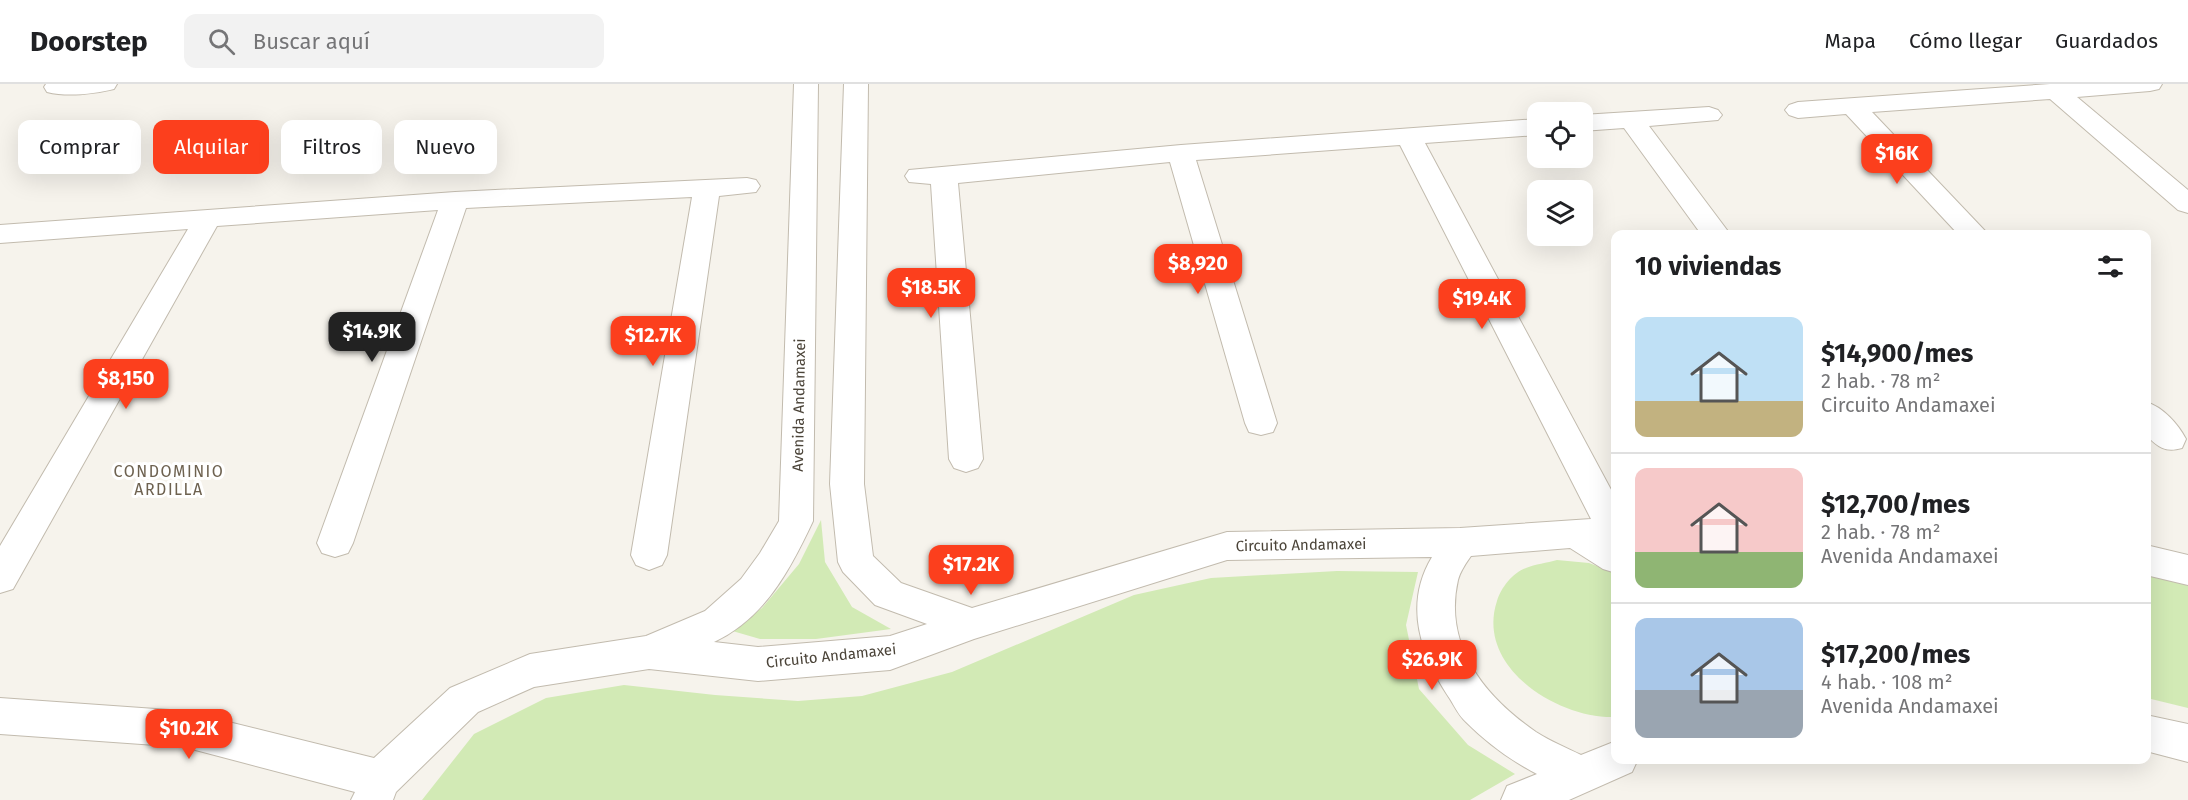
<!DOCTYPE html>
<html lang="es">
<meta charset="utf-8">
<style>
:root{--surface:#fff;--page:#f2f2f2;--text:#202124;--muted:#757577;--line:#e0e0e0;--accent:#fc3f1d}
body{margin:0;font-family:"Fira Sans",sans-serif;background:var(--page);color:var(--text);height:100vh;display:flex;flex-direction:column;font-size:22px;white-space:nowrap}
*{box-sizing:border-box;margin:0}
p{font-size:20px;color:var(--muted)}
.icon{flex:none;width:33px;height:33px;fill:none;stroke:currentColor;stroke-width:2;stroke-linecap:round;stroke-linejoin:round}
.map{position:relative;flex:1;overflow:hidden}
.panel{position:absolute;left:1611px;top:146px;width:540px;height:534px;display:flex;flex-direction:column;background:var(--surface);border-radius:12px;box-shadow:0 6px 24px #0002}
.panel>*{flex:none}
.top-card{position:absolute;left:18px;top:36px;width:570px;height:54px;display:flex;gap:12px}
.fabs{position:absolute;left:1527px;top:18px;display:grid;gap:12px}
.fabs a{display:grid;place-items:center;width:66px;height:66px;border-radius:12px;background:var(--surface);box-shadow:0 6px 24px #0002;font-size:30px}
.price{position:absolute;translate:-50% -51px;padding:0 14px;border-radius:12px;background:var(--accent);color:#fff;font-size:20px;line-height:39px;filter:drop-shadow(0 2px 3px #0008)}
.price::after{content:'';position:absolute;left:50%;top:36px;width:18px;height:14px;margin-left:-9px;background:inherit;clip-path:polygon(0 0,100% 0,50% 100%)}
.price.active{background:#222;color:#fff}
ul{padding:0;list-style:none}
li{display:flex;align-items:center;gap:18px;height:150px;padding:0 24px}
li+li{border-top:2px solid var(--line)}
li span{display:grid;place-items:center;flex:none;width:168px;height:120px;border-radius:12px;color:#555}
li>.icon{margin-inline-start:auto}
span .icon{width:72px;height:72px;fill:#fffc;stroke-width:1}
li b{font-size:26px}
h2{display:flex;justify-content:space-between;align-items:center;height:72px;padding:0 24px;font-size:26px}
.tag{padding:0 21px;border-radius:12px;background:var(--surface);box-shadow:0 6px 24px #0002;font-size:21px;line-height:54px}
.tag.active{background:var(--accent);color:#fff}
header{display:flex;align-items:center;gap:36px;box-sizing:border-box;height:84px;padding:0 30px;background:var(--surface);border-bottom:2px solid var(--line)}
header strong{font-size:28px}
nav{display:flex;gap:33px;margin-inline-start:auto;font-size:21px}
.search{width:420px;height:54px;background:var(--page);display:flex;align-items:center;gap:15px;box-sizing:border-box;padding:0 21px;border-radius:12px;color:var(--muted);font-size:22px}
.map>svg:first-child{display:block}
.green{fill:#d2eab5}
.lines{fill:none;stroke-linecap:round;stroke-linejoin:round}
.minor-casing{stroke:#c2bbae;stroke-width:2}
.minor{fill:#fff;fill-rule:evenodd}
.labels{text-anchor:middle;stroke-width:6;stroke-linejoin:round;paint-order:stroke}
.street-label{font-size:15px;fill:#4b4439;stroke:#fff}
.neighbourhood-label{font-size:16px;letter-spacing:1.5px;fill:#6e6250;stroke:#fff}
</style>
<header>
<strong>Doorstep</strong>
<div class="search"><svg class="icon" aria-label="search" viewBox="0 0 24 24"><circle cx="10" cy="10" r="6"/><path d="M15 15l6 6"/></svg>Buscar aquí</div>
<nav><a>Mapa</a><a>Cómo llegar</a><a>Guardados</a></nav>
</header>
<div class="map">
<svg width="2188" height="716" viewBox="0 0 2188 716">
<rect width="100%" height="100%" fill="#f6f3ec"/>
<!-- green -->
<path class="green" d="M821 436 825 478 852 523 891 545 816 555H760L729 546 762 524 799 480Z
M1557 476 1589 479 1615 489V633C1558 635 1475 583 1497 517 1501 504 1512 489 1526 484 1535 480 1547 479 1557 476Z
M2147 486 2188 497V624L2147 614Z
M1337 487 1418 488 1406 541 1419 605 1468 661 1515 690 1470 716H422L474 650 546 614 624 601 715 611 798 617 862 612 952 588 1134 511 1211 494Z"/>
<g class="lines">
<!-- minor casing -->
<g class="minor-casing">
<path id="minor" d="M46 0H117L114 5C94 10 67 13 47 8L44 3Z
M794 0H818L813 437C790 486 765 534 714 558L758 563 890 552 927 540 875 521 843 488 838 478 830 400 844 0H868L864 400 873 472 901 499 972 524 1227 448 1460 444 1591 435 1400 61 1196 76 1277 339 1273 348 1261 351 1249 348 1245 339 1170 78 958 99 983 375 978 384 966 388 954 384 949 375 931 100 909 98 905 92 909 86 1181 61 1538 35V51L1425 59 1616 415V489L1603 485 1570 464 1471 472C1466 479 1460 488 1458 496 1443 562 1485 613 1536 648 1550 657 1567 664 1581 671L1616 657V675H1638L1632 688 1569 716H1501L1507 702 1537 690C1510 676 1487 659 1466 638 1459 632 1455 623 1450 615 1421 572 1403 521 1432 473L1227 476 974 555 890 586 758 597 649 585 534 603 478 628 396 708 393 716H351L355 708 184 663 0 650V614L184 627 374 674 450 604 530 570 646 552 705 527 741 495 760 469 779 437Z
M2050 0H2162L2159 5 2150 7 2077 13 2188 106V129L2178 126 2050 15 1872 28 1988 150H1958L1846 30 1798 34 1789 31 1785 26 1789 21 1798 18Z
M1709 23 1718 26 1722 31 1718 36 1649 42 1730 150H1701L1624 44 1582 47V31Z
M747 94 756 96 760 102 756 108 719 112 667 471 662 481 649 486 636 481 631 471 692 113 466 124 353 459 348 469 335 473 322 469 317 459 438 126 217 142 13 505 0 509V462L188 145 0 159V141L455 108Z
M2146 318C2163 323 2178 340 2186 355L2182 364C2165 369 2158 363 2146 351Z
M2146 461 2188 471V501L2146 491Z
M2146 631 2188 640V678L2146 667Z"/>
</g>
<!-- minor -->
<use href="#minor" class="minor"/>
</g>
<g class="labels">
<!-- street labels -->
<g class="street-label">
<text transform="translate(799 321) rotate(-89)" y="5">Avenida Andamaxei</text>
<text transform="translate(1301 461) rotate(-1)" y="5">Circuito Andamaxei</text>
<text transform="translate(831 572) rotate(-6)" y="5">Circuito Andamaxei</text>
</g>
<!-- neighbourhood labels -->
<g class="neighbourhood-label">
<text x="169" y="393">CONDOMINIO<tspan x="169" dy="18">ARDILLA</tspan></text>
</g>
</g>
</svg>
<div class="fabs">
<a><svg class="icon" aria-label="locate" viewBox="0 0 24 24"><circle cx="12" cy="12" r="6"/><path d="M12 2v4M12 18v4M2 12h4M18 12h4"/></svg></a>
<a><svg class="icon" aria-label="layers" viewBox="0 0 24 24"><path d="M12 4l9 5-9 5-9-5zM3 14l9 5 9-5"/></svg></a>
</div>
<b class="price" style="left:1897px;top:101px">$16K</b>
<b class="price" style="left:1198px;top:211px">$8,920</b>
<b class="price" style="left:931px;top:235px">$18.5K</b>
<b class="price" style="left:1482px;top:246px">$19.4K</b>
<b class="price active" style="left:372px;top:279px">$14.9K</b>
<b class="price" style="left:653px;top:283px">$12.7K</b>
<b class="price" style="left:126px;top:326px">$8,150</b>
<b class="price" style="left:971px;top:512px">$17.2K</b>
<b class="price" style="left:1432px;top:607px">$26.9K</b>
<b class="price" style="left:189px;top:676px">$10.2K</b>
<div class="top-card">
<a class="tag">Comprar</a>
<a class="tag active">Alquilar</a>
<a class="tag">Filtros</a>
<a class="tag">Nuevo</a>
</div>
<section class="panel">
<h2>10 viviendas<svg class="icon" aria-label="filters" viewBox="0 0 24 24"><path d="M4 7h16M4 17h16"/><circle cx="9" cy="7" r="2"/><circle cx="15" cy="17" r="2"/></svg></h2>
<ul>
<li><span style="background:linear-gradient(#bfe0f5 70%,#c2b280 0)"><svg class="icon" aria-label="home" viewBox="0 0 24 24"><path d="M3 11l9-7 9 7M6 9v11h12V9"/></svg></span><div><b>$14,900/mes</b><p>2 hab. · 78 m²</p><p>Circuito Andamaxei</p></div></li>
<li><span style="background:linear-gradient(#f6c9c9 70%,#8fb573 0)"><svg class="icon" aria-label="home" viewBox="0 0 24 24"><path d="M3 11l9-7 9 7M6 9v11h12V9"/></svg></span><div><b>$12,700/mes</b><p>2 hab. · 78 m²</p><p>Avenida Andamaxei</p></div></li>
<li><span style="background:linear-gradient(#a9c7e8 60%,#9aa5b1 0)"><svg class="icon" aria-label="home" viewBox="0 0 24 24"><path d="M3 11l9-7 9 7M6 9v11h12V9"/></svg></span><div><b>$17,200/mes</b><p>4 hab. · 108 m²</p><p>Avenida Andamaxei</p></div></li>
</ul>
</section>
</div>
